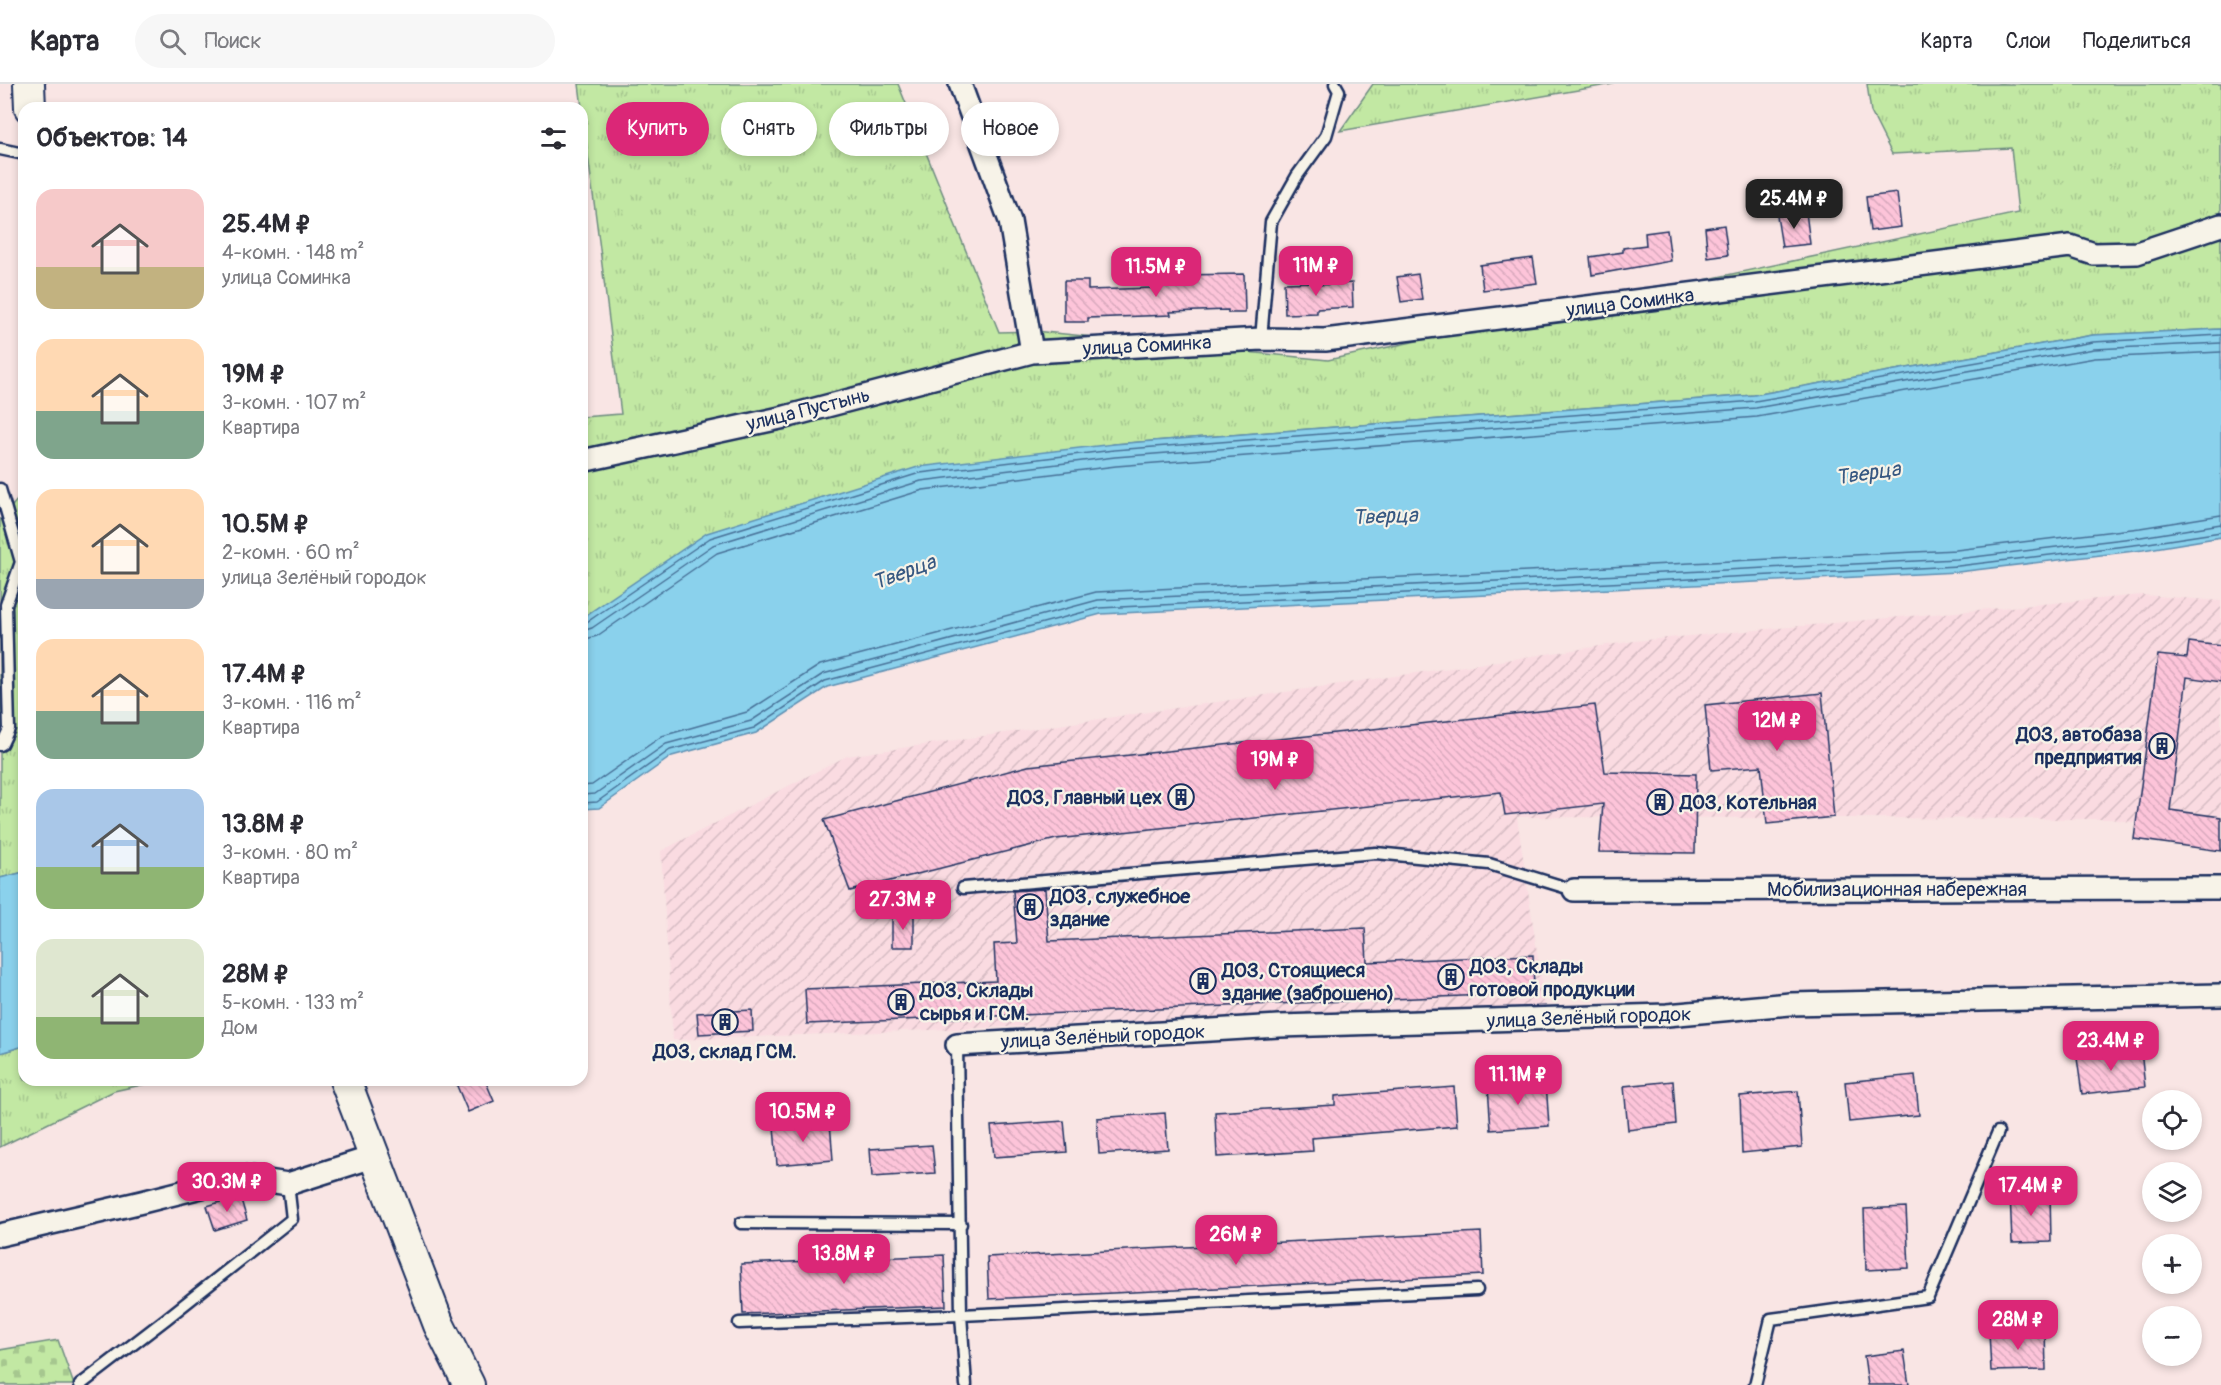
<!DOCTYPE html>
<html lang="ru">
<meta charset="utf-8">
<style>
:root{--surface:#fff;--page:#f7f7f7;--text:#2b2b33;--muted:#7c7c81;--line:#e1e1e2;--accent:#db2777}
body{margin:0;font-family:Pangolin,sans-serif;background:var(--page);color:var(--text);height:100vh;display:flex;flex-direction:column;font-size:22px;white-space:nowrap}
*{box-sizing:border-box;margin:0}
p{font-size:20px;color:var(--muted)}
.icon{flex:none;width:33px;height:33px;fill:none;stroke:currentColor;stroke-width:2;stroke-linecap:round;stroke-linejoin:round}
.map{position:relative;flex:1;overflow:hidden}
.sheet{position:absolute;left:18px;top:18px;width:570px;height:984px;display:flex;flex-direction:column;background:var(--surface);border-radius:18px;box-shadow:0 3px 9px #0003}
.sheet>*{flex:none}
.banner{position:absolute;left:606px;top:18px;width:570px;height:54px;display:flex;gap:12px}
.buttons{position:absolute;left:2142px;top:1006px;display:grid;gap:12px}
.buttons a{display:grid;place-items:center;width:60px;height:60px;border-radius:50%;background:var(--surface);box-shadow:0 3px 9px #0003;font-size:30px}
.price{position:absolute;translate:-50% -51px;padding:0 14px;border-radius:12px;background:var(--accent);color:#fff;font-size:20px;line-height:39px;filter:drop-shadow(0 2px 3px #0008)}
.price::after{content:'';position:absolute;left:50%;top:36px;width:18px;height:14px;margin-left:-9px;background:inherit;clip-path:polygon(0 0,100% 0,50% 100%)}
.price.current{background:#222;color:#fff}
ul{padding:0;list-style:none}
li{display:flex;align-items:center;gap:18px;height:150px;padding:0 18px}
li span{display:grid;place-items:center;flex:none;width:168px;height:120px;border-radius:18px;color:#555}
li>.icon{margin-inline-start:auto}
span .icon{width:72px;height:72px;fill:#fffc;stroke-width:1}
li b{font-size:26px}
h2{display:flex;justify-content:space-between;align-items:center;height:72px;padding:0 18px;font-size:26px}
.pill{padding:0 21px;border-radius:27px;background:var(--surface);box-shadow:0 3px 9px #0003;font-size:21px;line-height:54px}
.pill.current{background:var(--accent);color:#fff}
header{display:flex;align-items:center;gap:36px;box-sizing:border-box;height:84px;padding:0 30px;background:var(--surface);border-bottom:2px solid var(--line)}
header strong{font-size:28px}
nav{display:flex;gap:33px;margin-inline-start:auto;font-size:21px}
.search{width:420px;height:54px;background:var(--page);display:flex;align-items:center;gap:15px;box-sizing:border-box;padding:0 21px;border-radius:33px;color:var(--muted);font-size:22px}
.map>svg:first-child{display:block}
.industrial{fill:url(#industrial-furrows)}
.grass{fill:url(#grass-tufts);stroke:#6e8c80;stroke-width:1.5}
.cemetery{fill:url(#cemetery-stones);stroke:#6e8c80;stroke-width:1.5}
.water{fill:#8ad1ec;stroke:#5e90b3;stroke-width:1.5}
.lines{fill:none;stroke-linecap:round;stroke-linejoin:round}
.shore{stroke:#477097;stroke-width:1.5}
.building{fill:url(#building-back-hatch);stroke:#1b2f5e;stroke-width:1.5}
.lane-casing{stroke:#1b2f5e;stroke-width:15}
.street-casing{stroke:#1b2f5e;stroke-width:26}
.secondary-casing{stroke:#1b2f5e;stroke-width:34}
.lane{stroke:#f7f3e8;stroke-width:10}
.street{stroke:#f7f3e8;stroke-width:21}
.secondary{stroke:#f7f3e8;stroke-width:30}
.labels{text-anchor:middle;stroke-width:4.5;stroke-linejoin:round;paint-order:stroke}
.street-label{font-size:20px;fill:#1b2f5e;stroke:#f7f3e8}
.poi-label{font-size:20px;font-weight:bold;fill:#1b2f5e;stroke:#f7f3e8;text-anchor:start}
.water-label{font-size:21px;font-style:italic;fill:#375882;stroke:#f7f3e8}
</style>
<header>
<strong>Карта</strong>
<div class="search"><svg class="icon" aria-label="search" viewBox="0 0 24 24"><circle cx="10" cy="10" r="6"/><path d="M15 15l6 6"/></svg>Поиск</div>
<nav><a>Карта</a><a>Слои</a><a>Поделиться</a></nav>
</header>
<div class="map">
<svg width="2221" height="1301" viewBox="0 0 2221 1301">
<defs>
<pattern id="industrial-furrows" width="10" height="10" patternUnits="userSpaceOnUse" patternTransform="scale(1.5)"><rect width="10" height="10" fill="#fadbe1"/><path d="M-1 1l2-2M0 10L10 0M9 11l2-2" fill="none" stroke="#d6bcc3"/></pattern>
<pattern id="grass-tufts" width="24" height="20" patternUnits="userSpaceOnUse" patternTransform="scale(1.5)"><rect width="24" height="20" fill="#c2e8a3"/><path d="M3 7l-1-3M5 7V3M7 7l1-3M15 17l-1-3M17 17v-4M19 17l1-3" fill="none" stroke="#a6c78f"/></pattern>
<pattern id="cemetery-stones" width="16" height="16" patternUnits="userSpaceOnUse" patternTransform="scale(1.5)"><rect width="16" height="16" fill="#c2e8a3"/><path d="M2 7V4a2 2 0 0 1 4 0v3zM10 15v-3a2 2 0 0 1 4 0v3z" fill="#a6c78f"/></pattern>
<pattern id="building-back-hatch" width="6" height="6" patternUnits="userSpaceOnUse" patternTransform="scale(1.5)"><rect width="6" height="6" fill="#fdc4d9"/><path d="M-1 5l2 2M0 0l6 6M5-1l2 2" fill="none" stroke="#d8a9bd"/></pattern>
</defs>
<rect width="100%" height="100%" fill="#f9e5e4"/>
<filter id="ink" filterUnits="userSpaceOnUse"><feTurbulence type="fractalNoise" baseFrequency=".0167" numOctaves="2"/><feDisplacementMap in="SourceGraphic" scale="12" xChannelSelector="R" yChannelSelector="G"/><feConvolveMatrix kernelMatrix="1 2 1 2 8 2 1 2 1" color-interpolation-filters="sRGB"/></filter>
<g filter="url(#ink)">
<!-- industrial -->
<path class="industrial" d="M2142 511 2221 517V750L2110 735 1517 733 1545 922 673 956 661 767 847 672 1635 557Z"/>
<!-- grass -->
<path class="grass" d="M579 0H898L999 248 1034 247 1328 276 2018 129 2011 64 1892 70 1871 28 1867 0H2221V245L2093 251 1754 311 1114 360 621 509 582 534V333L621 330Z
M1373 0H1613L1340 47Z
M24 408V788L0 794V436Z
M24 962V996H164L114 1007 0 1063V969Z"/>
<!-- cemetery -->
<path class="cemetery" d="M58 1256 74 1301H0V1266Z"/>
<!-- water -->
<path class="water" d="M2221 245V453L2143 466 1958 488 1101 530 827 603 756 649 672 672 599 724 582 725V534L707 449 918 383 1114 360 1754 311 2093 251Z
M24 788V962L0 969V794Z"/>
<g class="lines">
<!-- shore -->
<path class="shore" d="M582 539 587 538 710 454 920 389 1114 366 1755 317 2093 258 2221 251
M582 547 592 544 713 461 921 397 1115 373 1756 324 2094 265 2221 259
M582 556 597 552 717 469 923 406 1116 382 1757 333 2095 274 2221 268
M582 702 592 701 662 652 747 628 820 581 1096 508 1956 466 2140 444 2221 431
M582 711 595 710 666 660 751 637 823 590 1098 516 1957 475 2141 453 2221 440
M582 719 597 718 670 666 754 644 825 597 1099 524 1958 482 2142 460 2221 448"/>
</g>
<!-- building -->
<path class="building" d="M1897 109 1901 143 1870 147 1866 113Z
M1806 128 1810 160 1782 163 1777 132Z
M1724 141 1728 171 1708 174 1705 144Z
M1667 146 1671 177 1592 191 1590 173 1623 168V164L1646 161 1645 149Z
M1533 174 1537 199 1483 206 1480 181Z
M1244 190 1245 229H1228V226L1170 228 1171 231 1088 234V238H1064V197H1088V206L1153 204V194L1179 193V191Z
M1418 190 1422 215 1401 218 1397 193Z
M1317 198V201L1352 199 1353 223 1317 225V229L1285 230 1284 199Z
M2189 558 2221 562V598L2187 593 2170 726 2221 733V767L2134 755 2158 571 2187 574Z
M1822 609 1834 733 1767 740 1761 682 1711 686 1705 621Z
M1595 621 1605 688 1696 690 1695 769 1599 768 1603 720 1505 731 1501 708 1056 755 850 807 824 736 1028 682Z
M1045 805 1049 857 1365 844 1367 878 1533 871 1534 909 807 940 805 905 996 897 994 860 1017 859 1013 807Z
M892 831H914V863H892Z
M752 926 753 947 699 950 697 929Z
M2141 967 2145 1003 2082 1010 2077 974Z
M1915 991 1919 1031 1849 1038 1845 998Z
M471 996H485L494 1017 468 1028 457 1002Z
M1673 997 1676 1040 1628 1046 1624 1002Z
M1546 998 1549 1042 1491 1046 1488 1002Z
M1454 1003 1457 1042 1312 1054 1313 1067 1217 1073 1215 1028 1335 1021V1012Z
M1798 1007 1802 1063 1742 1069 1740 1012Z
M1165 1029 1168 1065 1099 1070 1097 1034Z
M1064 1037 1067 1068 994 1073 991 1042Z
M830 1038 833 1076 777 1081 774 1042Z
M932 1061 935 1089 872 1093 870 1065Z
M2050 1107 2051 1158 2012 1159 2010 1108Z
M240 1112 247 1136 215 1146 207 1122Z
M1906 1123 1909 1184 1866 1186 1864 1125Z
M1481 1148 1483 1191 989 1215 987 1173Z
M944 1171 946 1222 743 1230 741 1180Z
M2045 1246 2046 1286 1991 1287 1989 1248Z
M1904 1267 1909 1301H1868L1864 1272Z"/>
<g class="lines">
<!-- lane casing -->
<g class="lane-casing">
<path id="lane" d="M0 65 24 70
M1261 255 1271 138 1297 92 1326 52 1339 7 1335 0
M0 405 21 478
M0 661 2 660 9 645 6 521 21 478 24 476
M963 804 1376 769 1489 780 1574 806
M957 961 961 1231 966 1301
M741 1139 961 1140
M739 1239 961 1231 1477 1206
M80 1301 166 1235 292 1135 288 1100
M1755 1301 1771 1235 1928 1213 1998 1048"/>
</g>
<!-- street casing -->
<g class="street-casing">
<path id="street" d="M960 0 1010 137 1032 268
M582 377 785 333 1032 268 1261 255 1325 256 2070 162 2094 170 2137 169 2221 141
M1574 806 2221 804
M957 961 1279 942 1667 931 1790 920 2221 911
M0 1151 142 1118 241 1093 288 1100 376 1072"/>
</g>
<!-- secondary casing -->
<g class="secondary-casing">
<path id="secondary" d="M29 0 30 24
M345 996 439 1241 469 1301"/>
</g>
<!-- lane -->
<use href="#lane" class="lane"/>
<!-- street -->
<use href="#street" class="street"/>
<!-- secondary -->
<use href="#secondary" class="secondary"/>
</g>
</g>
<!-- icons -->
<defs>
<g id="building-ring" transform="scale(1.35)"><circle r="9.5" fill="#f7f3e8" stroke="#1b2f5e" stroke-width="1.5"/><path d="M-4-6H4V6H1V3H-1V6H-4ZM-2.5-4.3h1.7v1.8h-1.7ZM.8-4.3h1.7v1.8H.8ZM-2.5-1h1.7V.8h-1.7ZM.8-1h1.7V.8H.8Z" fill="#1b2f5e"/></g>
</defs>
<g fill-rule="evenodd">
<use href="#building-ring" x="2162" y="662"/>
<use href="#building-ring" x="1181" y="713"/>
<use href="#building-ring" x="1660" y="718"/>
<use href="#building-ring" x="1030" y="823"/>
<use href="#building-ring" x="1451" y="893"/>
<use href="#building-ring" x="1203" y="897"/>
<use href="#building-ring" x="901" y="918"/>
<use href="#building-ring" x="725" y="938"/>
</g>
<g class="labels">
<!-- street labels -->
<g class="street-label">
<text transform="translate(1630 218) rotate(-7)" y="7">улица Соминка</text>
<text transform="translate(1147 261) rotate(-3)" y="7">улица Соминка</text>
<text transform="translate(808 325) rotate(-14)" y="7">улица Пустынь</text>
<text x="1897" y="812">Мобилизационная набережная</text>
<text transform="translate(1589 933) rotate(-2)" y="7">улица Зелёный городок</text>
<text transform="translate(1103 952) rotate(-3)" y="7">улица Зелёный городок</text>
</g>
<!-- poi labels -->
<g class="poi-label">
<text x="2142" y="657" text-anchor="end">ДОЗ, автобаза<tspan x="2142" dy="23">предприятия</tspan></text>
<text x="1162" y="720" text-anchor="end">ДОЗ, Главный цех</text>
<text x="1680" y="725">ДОЗ, Котельная</text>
<text x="1050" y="819">ДОЗ, служебное<tspan x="1050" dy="23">здание</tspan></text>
<text x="1470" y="889">ДОЗ, Склады<tspan x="1470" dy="23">готовой продукции</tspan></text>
<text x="1222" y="893">ДОЗ, Стоящиеся<tspan x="1222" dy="23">здание (заброшено)</tspan></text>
<text x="920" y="913">ДОЗ, Склады<tspan x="920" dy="23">сырья и ГСМ.</tspan></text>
<text x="725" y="974" text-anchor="middle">ДОЗ, склад ГСМ.</text>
</g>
<!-- water labels -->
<g class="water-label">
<text transform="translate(1868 389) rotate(-8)" y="7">Тверца</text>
<text transform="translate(1385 432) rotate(-2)" y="7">Тверца</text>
<text transform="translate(904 488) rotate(-20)" y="7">Тверца</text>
</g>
</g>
</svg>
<div class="buttons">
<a><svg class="icon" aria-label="locate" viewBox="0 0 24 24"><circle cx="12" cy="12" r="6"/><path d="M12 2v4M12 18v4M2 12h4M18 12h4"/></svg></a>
<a><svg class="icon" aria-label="layers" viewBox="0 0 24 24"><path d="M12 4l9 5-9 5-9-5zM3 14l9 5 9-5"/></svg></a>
<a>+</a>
<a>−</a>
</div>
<b class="price current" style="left:1794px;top:146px">25.4M ₽</b>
<b class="price" style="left:1316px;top:213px">11M ₽</b>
<b class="price" style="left:1156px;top:214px">11.5M ₽</b>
<b class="price" style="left:1777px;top:668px">12M ₽</b>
<b class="price" style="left:1275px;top:707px">19M ₽</b>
<b class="price" style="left:903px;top:847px">27.3M ₽</b>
<b class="price" style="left:2111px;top:988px">23.4M ₽</b>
<b class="price" style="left:1518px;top:1022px">11.1M ₽</b>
<b class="price" style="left:803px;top:1059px">10.5M ₽</b>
<b class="price" style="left:227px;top:1129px">30.3M ₽</b>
<b class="price" style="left:2031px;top:1133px">17.4M ₽</b>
<b class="price" style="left:1236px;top:1182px">26M ₽</b>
<b class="price" style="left:844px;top:1201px">13.8M ₽</b>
<b class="price" style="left:2018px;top:1267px">28M ₽</b>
<div class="banner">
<a class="pill current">Купить</a>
<a class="pill">Снять</a>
<a class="pill">Фильтры</a>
<a class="pill">Новое</a>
</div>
<section class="sheet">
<h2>Объектов: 14<svg class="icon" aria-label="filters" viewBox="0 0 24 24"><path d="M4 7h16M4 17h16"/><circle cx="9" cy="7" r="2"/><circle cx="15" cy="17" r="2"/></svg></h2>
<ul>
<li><span style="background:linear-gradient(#f6c9c9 65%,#c2b280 0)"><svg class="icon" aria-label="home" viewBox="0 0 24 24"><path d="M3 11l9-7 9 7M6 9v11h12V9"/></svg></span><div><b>25.4M ₽</b><p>4-комн. · 148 m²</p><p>улица Соминка</p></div></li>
<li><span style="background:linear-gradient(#ffd9b3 60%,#7fa58c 0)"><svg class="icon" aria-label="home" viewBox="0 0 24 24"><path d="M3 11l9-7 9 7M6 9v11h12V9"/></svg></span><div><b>19M ₽</b><p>3-комн. · 107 m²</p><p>Квартира</p></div></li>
<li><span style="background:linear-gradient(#ffd9b3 75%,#9aa5b1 0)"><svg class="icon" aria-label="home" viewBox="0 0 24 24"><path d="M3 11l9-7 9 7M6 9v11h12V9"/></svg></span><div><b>10.5M ₽</b><p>2-комн. · 60 m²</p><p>улица Зелёный городок</p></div></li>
<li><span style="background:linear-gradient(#ffd9b3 60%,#7fa58c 0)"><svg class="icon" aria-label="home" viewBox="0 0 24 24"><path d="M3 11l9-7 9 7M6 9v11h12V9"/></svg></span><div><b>17.4M ₽</b><p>3-комн. · 116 m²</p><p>Квартира</p></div></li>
<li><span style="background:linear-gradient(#a9c7e8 65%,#8fb573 0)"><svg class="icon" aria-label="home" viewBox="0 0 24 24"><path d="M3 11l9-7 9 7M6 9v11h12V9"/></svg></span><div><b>13.8M ₽</b><p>3-комн. · 80 m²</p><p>Квартира</p></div></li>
<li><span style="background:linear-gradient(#dfe7d0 65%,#8fb573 0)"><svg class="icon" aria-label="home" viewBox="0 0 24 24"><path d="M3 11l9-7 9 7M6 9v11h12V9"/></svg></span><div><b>28M ₽</b><p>5-комн. · 133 m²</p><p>Дом</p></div></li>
</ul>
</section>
</div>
